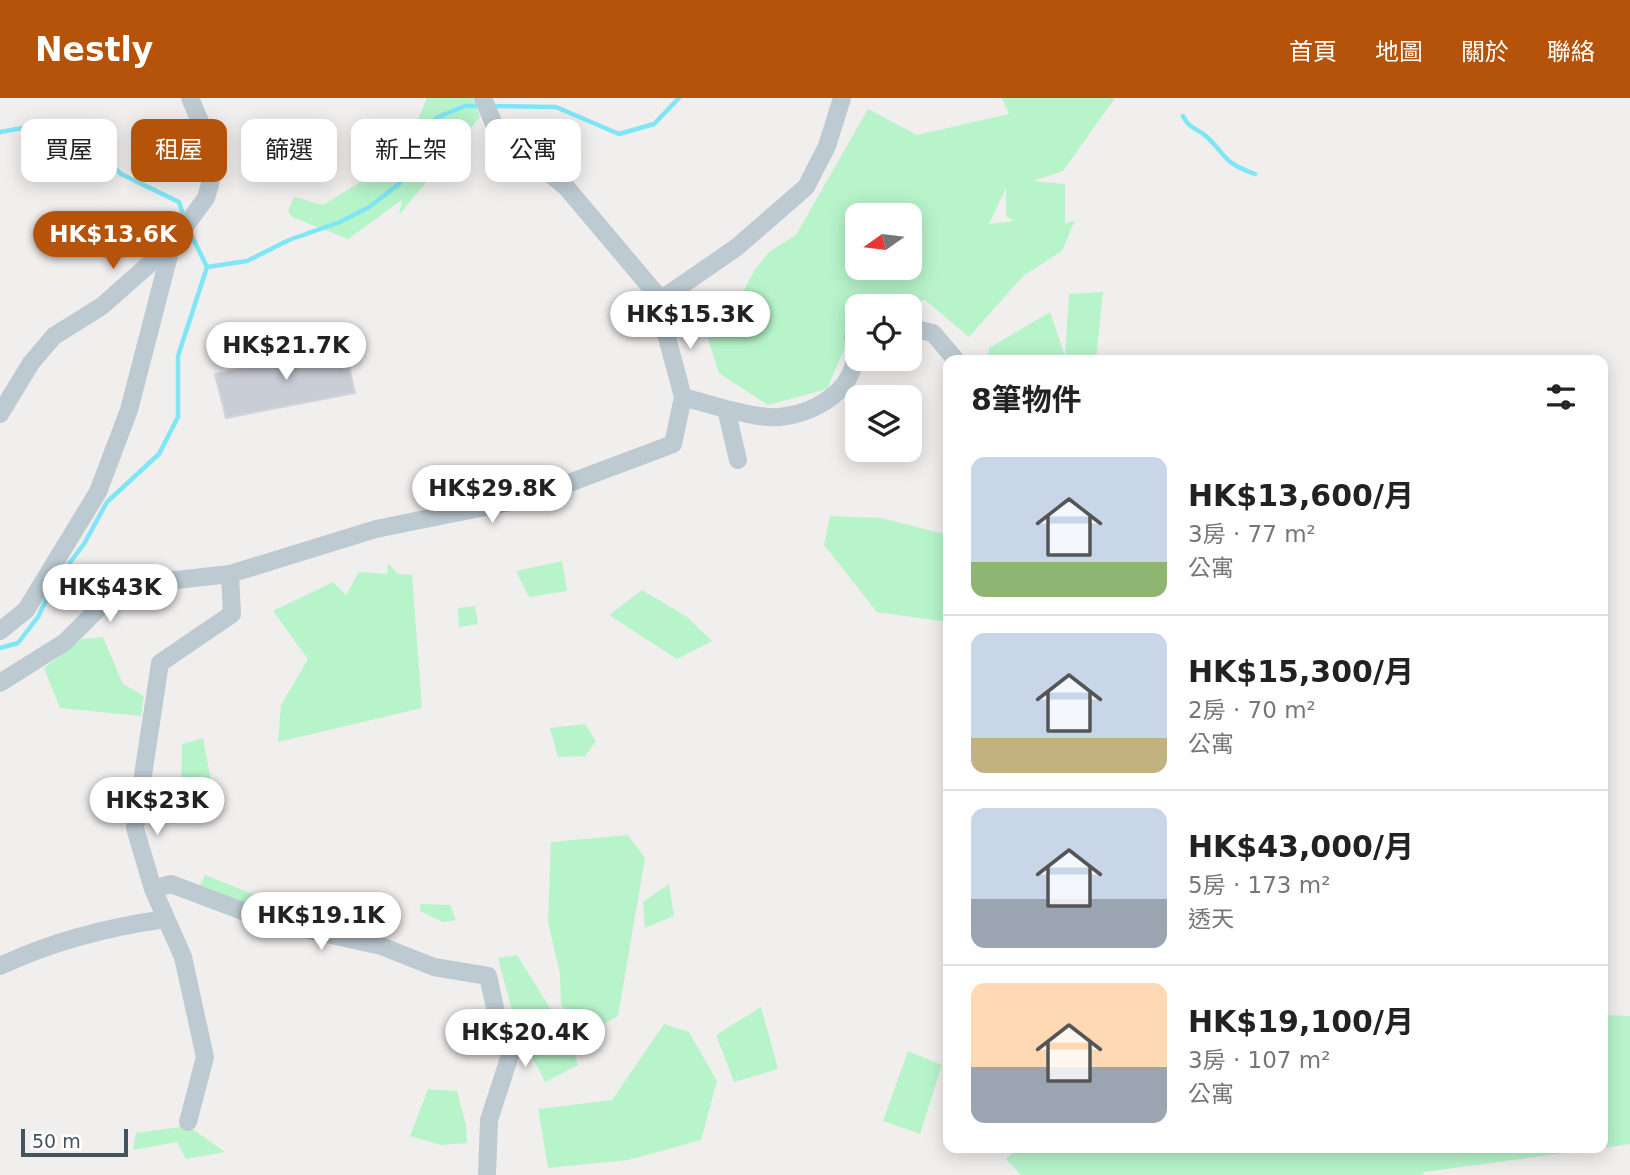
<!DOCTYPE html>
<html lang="zh-TW">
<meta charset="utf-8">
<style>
:root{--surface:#fff;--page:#f2f2f2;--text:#222;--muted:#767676;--line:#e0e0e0;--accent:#b45309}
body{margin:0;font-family:"DejaVu Sans","Noto Sans TC",sans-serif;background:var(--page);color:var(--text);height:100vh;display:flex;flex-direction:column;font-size:26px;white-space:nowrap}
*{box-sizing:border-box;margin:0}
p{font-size:23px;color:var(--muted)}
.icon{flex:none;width:38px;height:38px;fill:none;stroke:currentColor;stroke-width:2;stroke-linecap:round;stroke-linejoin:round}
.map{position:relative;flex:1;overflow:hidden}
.details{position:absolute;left:943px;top:257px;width:665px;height:798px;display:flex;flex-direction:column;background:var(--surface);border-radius:14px;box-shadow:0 4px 18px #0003}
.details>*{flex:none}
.hud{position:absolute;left:21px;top:21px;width:665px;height:63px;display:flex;gap:14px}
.needle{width:46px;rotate:256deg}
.fabs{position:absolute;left:845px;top:105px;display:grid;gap:14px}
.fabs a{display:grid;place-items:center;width:77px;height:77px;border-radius:14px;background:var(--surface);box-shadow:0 4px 18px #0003;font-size:35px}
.scale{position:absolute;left:21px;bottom:18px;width:107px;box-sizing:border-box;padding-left:7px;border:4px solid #44545e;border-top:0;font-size:19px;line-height:24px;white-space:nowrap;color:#44545e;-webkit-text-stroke:5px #fff;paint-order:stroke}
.price{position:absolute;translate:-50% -60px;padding:0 16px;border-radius:24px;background:#fff;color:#222;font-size:23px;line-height:46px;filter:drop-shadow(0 2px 4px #0008)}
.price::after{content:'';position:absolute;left:50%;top:42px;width:21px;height:16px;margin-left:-10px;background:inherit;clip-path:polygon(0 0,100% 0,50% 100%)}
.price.selected{background:var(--accent);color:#fff}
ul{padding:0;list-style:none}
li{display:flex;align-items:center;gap:21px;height:175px;padding:0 28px}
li+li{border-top:2px solid var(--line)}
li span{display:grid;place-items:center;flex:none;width:196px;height:140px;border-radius:14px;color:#555}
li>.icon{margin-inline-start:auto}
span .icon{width:84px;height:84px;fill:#fffc;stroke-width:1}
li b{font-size:30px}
h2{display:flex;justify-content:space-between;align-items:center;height:84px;padding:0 28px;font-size:30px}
.pill{padding:0 24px;border-radius:14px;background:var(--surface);box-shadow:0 4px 18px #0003;font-size:24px;line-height:63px}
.pill.selected{background:var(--accent);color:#fff}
header{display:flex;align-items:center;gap:42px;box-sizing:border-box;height:98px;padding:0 35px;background:var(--accent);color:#fff}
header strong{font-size:33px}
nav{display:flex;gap:38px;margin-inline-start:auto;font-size:24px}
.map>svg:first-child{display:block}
.green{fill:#b7f4ca;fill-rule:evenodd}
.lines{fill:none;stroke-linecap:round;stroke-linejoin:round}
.stream{stroke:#7fe6f6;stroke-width:4.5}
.building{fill:#c9cdd5;stroke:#d1d5db;stroke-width:2}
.minor{stroke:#bdcad2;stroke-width:18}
</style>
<header>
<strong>Nestly</strong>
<nav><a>首頁</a><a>地圖</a><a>關於</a><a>聯絡</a></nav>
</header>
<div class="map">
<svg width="1630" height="1077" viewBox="0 0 1630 1077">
<rect width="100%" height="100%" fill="#f1eeee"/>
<!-- green -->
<path class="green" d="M427 0H473L480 19 399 117 402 102 348 141 292 119 288 113 294 99 323 107 359 85 408 45Z
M1002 0H1115L1063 73 1033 83 1065 86V126L1075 122 1062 153 1023 178 969 239 925 202 902 208H858L857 222 827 291 768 307 719 275 706 235 734 212 754 173 769 154 796 137 868 11 917 37 1009 16ZM1006 90V118L1014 123 989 126ZM858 117H910V170H858Z
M1103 194 1096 262H987L989 250 1050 214 1065 258 1069 196Z
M830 418 881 420 948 437V524L877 514 824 447Z
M562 463 567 493 529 499 516 473Z
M388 465 398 476 412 477 422 610 278 644 281 607 308 561 273 513 333 484 346 497 359 474 387 476Z
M642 492 687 519 712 543 677 561 609 517Z
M475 508 478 526 459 529 458 510Z
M103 539 123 586 144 598 141 618 60 610 44 570 82 541Z
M585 626 596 643 585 658 558 659 550 630Z
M203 640 216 709 181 712 182 646Z
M628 737 645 760 618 918 588 935 561 907 560 876 548 824 551 744Z
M205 777 298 814 294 824 198 791Z
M669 786 674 818 645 830 643 804Z
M420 806 450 807 456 822 443 824 420 813Z
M517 857 571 944 578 967 545 984 516 927 498 860Z
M761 909 778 971 734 984 716 937Z
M1603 917 1630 918V1046L1603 1050Z
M664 926 689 934 717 983 701 1042 628 1062 548 1070 538 1011 612 1002Z
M908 953 942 967 920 1036 883 1023Z
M428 991 457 993 466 1027 467 1045 441 1047 410 1038Z
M188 1028 225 1054 186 1061 177 1044 133 1052 136 1035Z
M1018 1050H1601L1424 1074 1423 1077H1021L1006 1061Z"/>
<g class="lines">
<!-- stream -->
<path class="stream" d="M490 8 556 9 619 36 654 26 679 0
M1183 18C1189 31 1197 30 1207 39 1229 60 1222 64 1255 76
M0 34 45 26 84 42 121 76 179 104 184 119
M207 169 247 163 289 142 340 124 369 109 399 86 436 20 465 8H481
M0 550 18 545 38 519 53 487 84 446 107 404 159 356 178 319V258L207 169 188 130"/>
</g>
<!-- building -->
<path class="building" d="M344 247 355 295 226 320 215 276Z"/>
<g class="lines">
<!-- minor -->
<path class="minor" d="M483 0 496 31 566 89 668 210
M910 230 933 235 955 261
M683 299 726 311 738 362
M726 311C742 314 763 321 780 319 822 314 865 285 853 239L858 237
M0 316 31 265 54 238 102 208 172 146 206 100 214 72 213 54 190 0
M0 533 26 512 98 394 129 312 172 146
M0 585 65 544 113 496 167 483 230 476 376 431 529 400 673 346 683 299 666 236 669 196 737 149 806 89 827 48 842 0
M153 791 171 786 269 823 381 848 434 869 488 878 499 928 515 942 489 1022 487 1077
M0 868C53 843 108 829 166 821
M188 1024 205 959 183 859 153 791 135 730 160 565 232 516 230 476"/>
</g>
</svg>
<div class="fabs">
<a><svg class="needle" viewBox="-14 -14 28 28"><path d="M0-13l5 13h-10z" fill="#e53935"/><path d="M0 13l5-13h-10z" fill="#767676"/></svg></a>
<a><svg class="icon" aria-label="locate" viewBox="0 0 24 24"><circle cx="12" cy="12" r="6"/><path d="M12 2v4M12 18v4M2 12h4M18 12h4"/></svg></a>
<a><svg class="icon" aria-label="layers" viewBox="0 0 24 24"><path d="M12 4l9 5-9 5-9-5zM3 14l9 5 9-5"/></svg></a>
</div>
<div class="scale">50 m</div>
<b class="price selected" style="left:113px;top:173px">HK$13.6K</b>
<b class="price" style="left:690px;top:253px">HK$15.3K</b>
<b class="price" style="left:286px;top:284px">HK$21.7K</b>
<b class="price" style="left:492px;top:427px">HK$29.8K</b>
<b class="price" style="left:110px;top:526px">HK$43K</b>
<b class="price" style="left:157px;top:739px">HK$23K</b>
<b class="price" style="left:321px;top:854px">HK$19.1K</b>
<b class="price" style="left:525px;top:971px">HK$20.4K</b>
<div class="hud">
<a class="pill">買屋</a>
<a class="pill selected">租屋</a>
<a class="pill">篩選</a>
<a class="pill">新上架</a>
<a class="pill">公寓</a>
</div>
<section class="details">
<h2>8筆物件<svg class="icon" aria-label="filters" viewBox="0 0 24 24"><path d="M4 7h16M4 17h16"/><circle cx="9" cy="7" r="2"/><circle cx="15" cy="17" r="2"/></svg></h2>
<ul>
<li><span style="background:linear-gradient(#c9d6e8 75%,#8fb573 0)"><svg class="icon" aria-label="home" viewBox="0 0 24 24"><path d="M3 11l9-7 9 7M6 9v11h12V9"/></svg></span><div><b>HK$13,600/月</b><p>3房 · 77 m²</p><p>公寓</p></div></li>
<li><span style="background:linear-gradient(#c9d6e8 75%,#c2b280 0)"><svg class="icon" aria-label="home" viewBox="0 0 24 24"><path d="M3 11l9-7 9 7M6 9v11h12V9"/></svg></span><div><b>HK$15,300/月</b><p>2房 · 70 m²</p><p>公寓</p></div></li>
<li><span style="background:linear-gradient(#c9d6e8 65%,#9aa5b1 0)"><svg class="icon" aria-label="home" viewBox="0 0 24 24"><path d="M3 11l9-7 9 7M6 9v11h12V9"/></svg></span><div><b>HK$43,000/月</b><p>5房 · 173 m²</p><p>透天</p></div></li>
<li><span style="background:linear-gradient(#ffd9b3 60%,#9aa5b1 0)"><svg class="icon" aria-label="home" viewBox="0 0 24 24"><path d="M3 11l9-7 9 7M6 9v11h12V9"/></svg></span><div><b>HK$19,100/月</b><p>3房 · 107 m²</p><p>公寓</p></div></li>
</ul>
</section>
</div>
